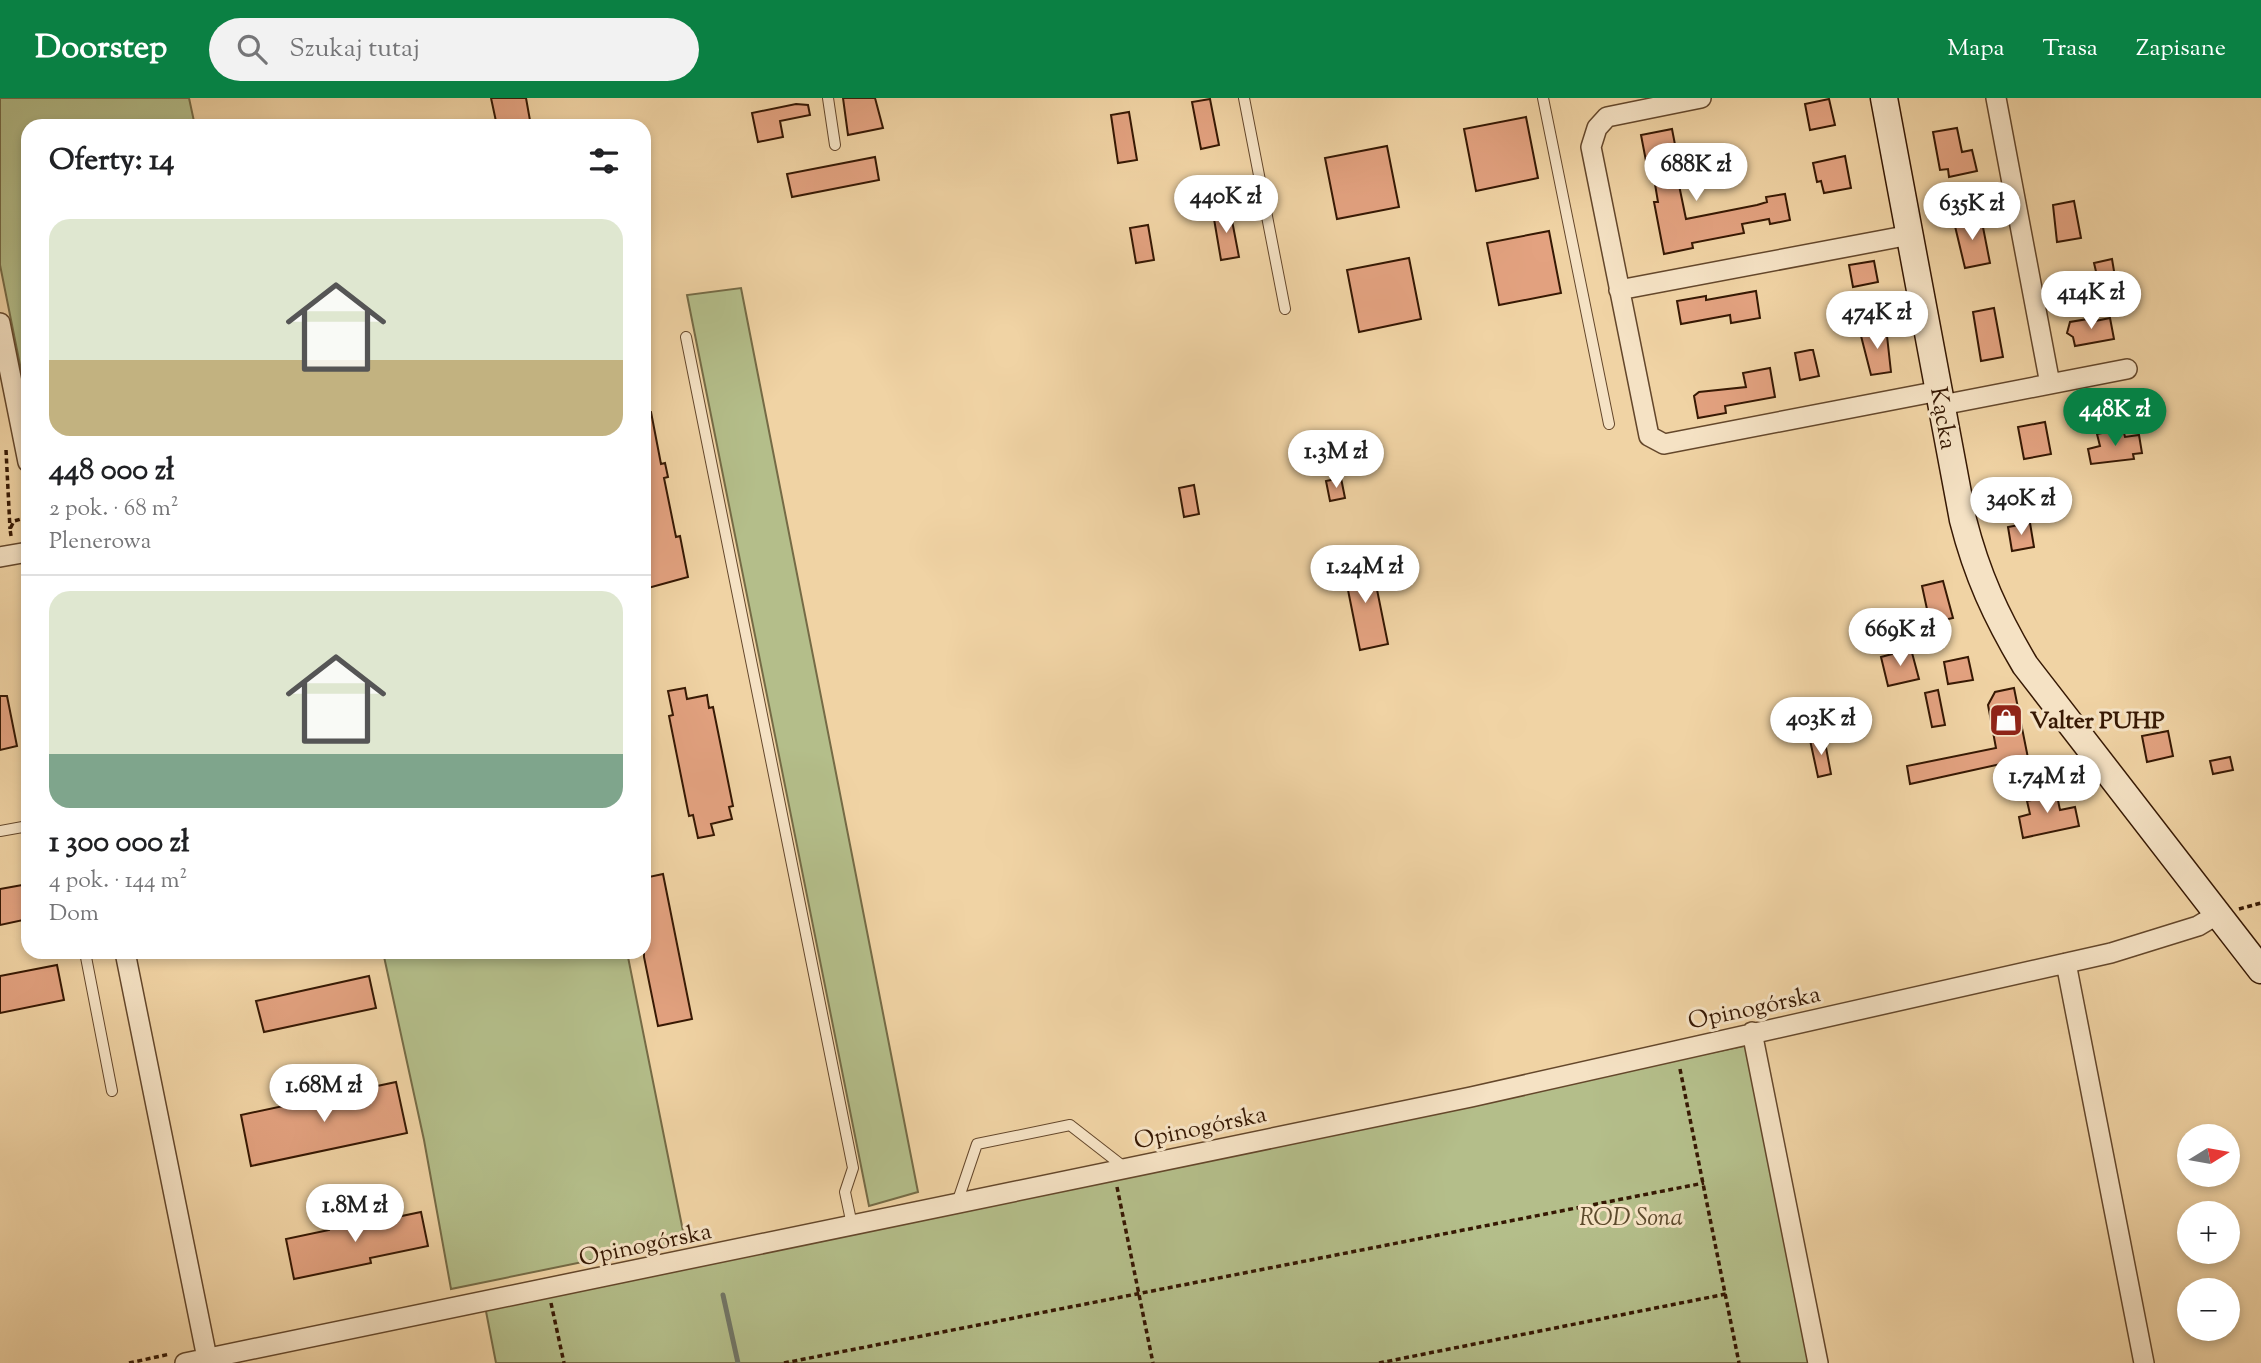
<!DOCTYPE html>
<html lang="pl">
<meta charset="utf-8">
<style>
:root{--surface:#fff;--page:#f2f2f2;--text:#202124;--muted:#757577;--line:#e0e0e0;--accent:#0b8043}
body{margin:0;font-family:"Sorts Mill Goudy",serif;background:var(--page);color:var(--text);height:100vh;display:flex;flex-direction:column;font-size:26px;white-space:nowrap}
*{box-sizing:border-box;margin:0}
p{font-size:23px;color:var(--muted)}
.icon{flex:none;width:38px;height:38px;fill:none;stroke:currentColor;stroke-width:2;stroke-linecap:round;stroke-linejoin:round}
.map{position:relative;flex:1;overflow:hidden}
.panel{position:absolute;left:21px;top:21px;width:630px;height:840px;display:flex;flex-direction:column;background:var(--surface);border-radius:21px;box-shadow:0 4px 10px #0003}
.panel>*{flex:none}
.needle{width:46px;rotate:79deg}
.tools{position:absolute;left:2177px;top:1026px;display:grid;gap:14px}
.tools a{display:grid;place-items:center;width:63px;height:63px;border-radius:50%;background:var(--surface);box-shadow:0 4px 10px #0003;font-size:35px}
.price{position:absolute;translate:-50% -60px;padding:0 16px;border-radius:24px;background:#fff;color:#222;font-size:23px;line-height:46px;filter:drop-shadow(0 2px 4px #0008)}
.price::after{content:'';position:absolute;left:50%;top:42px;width:21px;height:16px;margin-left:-10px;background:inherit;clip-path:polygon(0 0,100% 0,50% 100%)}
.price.current{background:var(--accent);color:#fff}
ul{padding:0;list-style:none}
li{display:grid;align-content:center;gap:14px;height:371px;padding:0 28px}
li+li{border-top:2px solid var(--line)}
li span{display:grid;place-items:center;height:217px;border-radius:21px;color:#555}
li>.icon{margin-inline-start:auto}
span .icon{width:126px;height:126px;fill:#fffc;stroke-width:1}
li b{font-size:30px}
h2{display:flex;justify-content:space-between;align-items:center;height:84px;padding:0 28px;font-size:30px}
header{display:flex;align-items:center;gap:42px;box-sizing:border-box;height:98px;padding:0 35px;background:var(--accent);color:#fff}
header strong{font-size:33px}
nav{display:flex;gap:38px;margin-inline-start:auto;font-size:24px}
.search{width:490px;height:63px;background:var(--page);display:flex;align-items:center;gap:18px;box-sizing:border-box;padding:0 24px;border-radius:38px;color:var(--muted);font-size:26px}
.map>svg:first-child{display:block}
.green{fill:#b4be8a;stroke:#756b46;stroke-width:2}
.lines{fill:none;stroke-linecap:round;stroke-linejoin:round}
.stream{stroke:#727767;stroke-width:5}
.building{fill:#e3a280;stroke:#361803;stroke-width:2}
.lane-casing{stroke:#64472b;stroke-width:12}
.street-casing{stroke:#64472b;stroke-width:22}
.secondary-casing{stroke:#361803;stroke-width:29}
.path{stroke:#361803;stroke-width:3.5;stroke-dasharray:5 3.5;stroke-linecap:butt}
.lane{stroke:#f5e2c4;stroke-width:10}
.street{stroke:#f5e2c4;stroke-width:19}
.secondary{stroke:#f5e2c4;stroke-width:26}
.labels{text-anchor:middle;stroke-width:6;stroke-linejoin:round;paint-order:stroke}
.street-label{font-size:24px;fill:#361803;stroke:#f5e2c4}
.poi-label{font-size:24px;font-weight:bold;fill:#361803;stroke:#f5e2c4;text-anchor:start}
.park-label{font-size:24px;font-style:italic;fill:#5c4a2c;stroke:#f5e2c4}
</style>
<header>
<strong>Doorstep</strong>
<div class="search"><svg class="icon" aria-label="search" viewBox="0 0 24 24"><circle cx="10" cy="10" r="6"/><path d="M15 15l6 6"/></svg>Szukaj tutaj</div>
<nav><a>Mapa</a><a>Trasa</a><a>Zapisane</a></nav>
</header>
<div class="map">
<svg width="2261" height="1265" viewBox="0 0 2261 1265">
<rect width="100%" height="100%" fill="#f0d3a4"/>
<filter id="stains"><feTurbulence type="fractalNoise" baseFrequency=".00286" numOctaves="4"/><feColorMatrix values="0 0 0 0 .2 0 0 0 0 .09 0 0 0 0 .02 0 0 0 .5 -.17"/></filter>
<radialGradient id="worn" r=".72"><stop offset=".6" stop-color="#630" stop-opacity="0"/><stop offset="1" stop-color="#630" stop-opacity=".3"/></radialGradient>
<!-- green -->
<path class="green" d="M0 0H189L195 28H28V307L0 167Z
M741 190 918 1094 869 1108 687 197Z
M383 854H627L685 1143 451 1191 424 1042Z
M1749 947 1810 1265H496L484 1203Z"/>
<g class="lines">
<!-- stream -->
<path class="stream" d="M723 1197 738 1265"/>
</g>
<!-- building -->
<path class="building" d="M491 0H526L531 28H497Z
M843 0H875L883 30 848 37Z
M1210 1 1219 47 1201 51 1192 4Z
M1829 1 1835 27 1810 32 1805 6Z
M796 6 808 7 810 17 780 23 783 39 758 44 752 15Z
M1129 14 1137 62 1118 65 1111 17Z
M1526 19 1538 80 1476 93 1464 31Z
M1957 30 1962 54 1972 52 1977 73 1949 79 1948 71 1940 72 1933 34Z
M1672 31 1677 57 1673 58 1686 121 1757 107 1767 104 1766 99 1785 96 1790 122 1770 126 1769 121 1742 126 1744 135 1692 145 1693 150 1664 156 1654 104H1658L1651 62 1646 63 1641 37Z
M1387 48 1399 109 1337 121 1325 60Z
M1845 58 1851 90 1824 95 1821 83 1817 84 1813 65Z
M875 59 879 82 792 99 787 76Z
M2074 103 2081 140 2057 144 2053 107Z
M1230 112 1239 159 1221 162 1213 115Z
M1981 119 1990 165 1965 170 1954 124Z
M1148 127 1154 162 1136 165 1130 130Z
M1549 133 1561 195 1499 207 1487 145Z
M1409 160 1421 221 1359 234 1347 172Z
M2112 161 2115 179 2098 182 2094 165Z
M1874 163 1878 184 1853 189 1849 167Z
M1756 193 1760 220 1731 225 1730 217 1681 226 1677 203 1706 198V202Z
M1994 210 2003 259 1981 263 1973 214Z
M2094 220 2095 223 2110 220 2114 241 2075 248 2073 239 2067 235 2070 224Z
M1886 229 1891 274 1871 277 1860 234Z
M1810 252H1813L1819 278 1800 282 1795 255Z
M1770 270 1775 299 1725 308 1726 315 1698 320 1694 298 1699 294 1746 289 1743 275Z
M651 314 661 366 665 365 668 379 664 380 676 439 680 438 688 479 648 490 644 476V315Z
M2045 324 2051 356 2024 361 2018 329Z
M2123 331 2125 339 2139 337 2142 355 2133 356 2134 361 2091 366 2088 351 2100 348 2097 336Z
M1341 380 1345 400 1330 403 1326 383Z
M1194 387 1199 416 1184 419 1179 390Z
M2030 425 2034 449 2012 453 2008 429Z
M1371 462 1388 546 1360 552 1343 467Z
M1943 483 1953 520 1930 525 1922 488Z
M1911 551 1919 581 1888 588 1881 559Z
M1968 559 1973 582 1948 586 1944 564Z
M685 590 687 601 707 597 709 610 713 609 733 708 729 709 732 721 711 726 714 737 698 740 693 717 689 718 669 618 673 617 668 593Z
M2014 590 2028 660 1910 686 1907 668 1996 650 1988 607 1995 594Z
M1938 592 1945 627 1932 629 1925 595Z
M0 598H7L17 648 0 652Z
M2168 633 2173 658 2147 664 2142 638Z
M1824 639 1831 676 1818 679 1810 642Z
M2230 659 2233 672 2213 676 2210 663Z
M2055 688 2060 712 2075 709 2079 728 2023 740 2019 719 2030 716 2027 703 2037 701 2035 693Z
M663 776 692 921 658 928 644 859V780Z
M28 786V821L0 827V791Z
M57 867 64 902 0 915V878Z
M369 878 376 910 264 934 256 903Z
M396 984 407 1035 251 1068 241 1017Z
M390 1112 392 1120 421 1114 428 1148 370 1160 371 1165 294 1181 286 1141 329 1132 328 1125 343 1122 344 1129 377 1123 376 1115Z"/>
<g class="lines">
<!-- lane casing -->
<g class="lane-casing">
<path id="lane" d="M828 0 835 47
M1244 0 1285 211
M1543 0 1609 326
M686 239 853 1070 845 1094 852 1127
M0 733 28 728
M85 854 112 993
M957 1105 977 1046 1070 1027 1124 1069"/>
</g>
<!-- street casing -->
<g class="street-casing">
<path id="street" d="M1701 0 1607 19 1597 30 1591 49 1649 338 1664 346 1939 293
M1996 0 2050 286
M1619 192 1910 137
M0 225 28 364
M1942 307 2127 271
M0 459 28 454
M125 854 207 1260
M2066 865 2144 1265
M1752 934 1818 1265
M185 1265 1471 999 2111 855 2198 828 2218 816"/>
</g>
<!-- secondary casing -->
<g class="secondary-casing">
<path id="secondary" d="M1884 0 1963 422C1977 477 1996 518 2025 567L2261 872"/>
</g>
<!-- path -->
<path class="path" d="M6 352 10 431
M11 438 10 431 14 423 28 419
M2239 811 2261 805
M1680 971 1739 1265
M1117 1089 1153 1265
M551 1205 564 1265
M129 1265 170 1256
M784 1265 1704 1085
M1379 1265 1726 1196"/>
<!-- lane -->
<use href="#lane" class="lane"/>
<!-- street -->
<use href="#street" class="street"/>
<!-- secondary -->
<use href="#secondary" class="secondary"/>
</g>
<!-- icons -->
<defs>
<g id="shop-square" transform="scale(1.75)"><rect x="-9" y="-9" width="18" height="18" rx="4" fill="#8f2418" stroke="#f5e2c4"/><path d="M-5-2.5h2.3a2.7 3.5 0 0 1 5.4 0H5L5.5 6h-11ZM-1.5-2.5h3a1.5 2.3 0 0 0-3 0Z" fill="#fff"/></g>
</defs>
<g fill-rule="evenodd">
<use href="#shop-square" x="2006" y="622"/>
</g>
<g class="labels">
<!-- street labels -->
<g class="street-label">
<text transform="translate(1944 320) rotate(80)" y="8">Kącka</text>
<text transform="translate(1754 909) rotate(-12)" y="8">Opinogórska</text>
<text transform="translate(1200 1029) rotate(-12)" y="8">Opinogórska</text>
<text transform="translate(645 1146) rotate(-12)" y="8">Opinogórska</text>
</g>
<!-- poi labels -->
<g class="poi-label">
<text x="2030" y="630">Valter PUHP</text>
</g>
<!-- park labels -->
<g class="park-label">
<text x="1631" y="1127">ROD Sona</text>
</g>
</g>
<rect width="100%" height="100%" filter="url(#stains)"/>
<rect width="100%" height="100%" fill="url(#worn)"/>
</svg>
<div class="tools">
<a><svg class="needle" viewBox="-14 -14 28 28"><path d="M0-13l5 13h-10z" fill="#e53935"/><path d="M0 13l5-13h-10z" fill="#757577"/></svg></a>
<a>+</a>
<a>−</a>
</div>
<b class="price" style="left:1696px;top:105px">688K zł</b>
<b class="price" style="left:1226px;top:137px">440K zł</b>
<b class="price" style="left:1972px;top:144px">635K zł</b>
<b class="price" style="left:2091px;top:233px">414K zł</b>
<b class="price" style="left:1877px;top:253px">474K zł</b>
<b class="price current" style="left:2115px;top:350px">448K zł</b>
<b class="price" style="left:1336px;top:392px">1.3M zł</b>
<b class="price" style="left:2021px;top:439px">340K zł</b>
<b class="price" style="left:1365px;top:507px">1.24M zł</b>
<b class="price" style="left:1900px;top:570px">669K zł</b>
<b class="price" style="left:1821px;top:659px">403K zł</b>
<b class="price" style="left:2047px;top:717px">1.74M zł</b>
<b class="price" style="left:324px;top:1026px">1.68M zł</b>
<b class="price" style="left:355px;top:1146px">1.8M zł</b>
<section class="panel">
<h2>Oferty: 14<svg class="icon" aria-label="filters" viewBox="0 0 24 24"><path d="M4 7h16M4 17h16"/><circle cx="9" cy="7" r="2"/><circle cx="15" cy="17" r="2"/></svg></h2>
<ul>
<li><span style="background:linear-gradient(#dfe7d0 65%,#c2b280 0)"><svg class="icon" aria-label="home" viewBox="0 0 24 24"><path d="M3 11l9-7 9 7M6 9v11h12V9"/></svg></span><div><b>448 000 zł</b><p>2 pok. · 68 m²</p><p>Plenerowa</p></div></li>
<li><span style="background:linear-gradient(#dfe7d0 75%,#7fa58c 0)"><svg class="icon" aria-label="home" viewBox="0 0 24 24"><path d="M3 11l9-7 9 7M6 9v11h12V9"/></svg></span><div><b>1 300 000 zł</b><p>4 pok. · 144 m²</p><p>Dom</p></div></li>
</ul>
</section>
</div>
